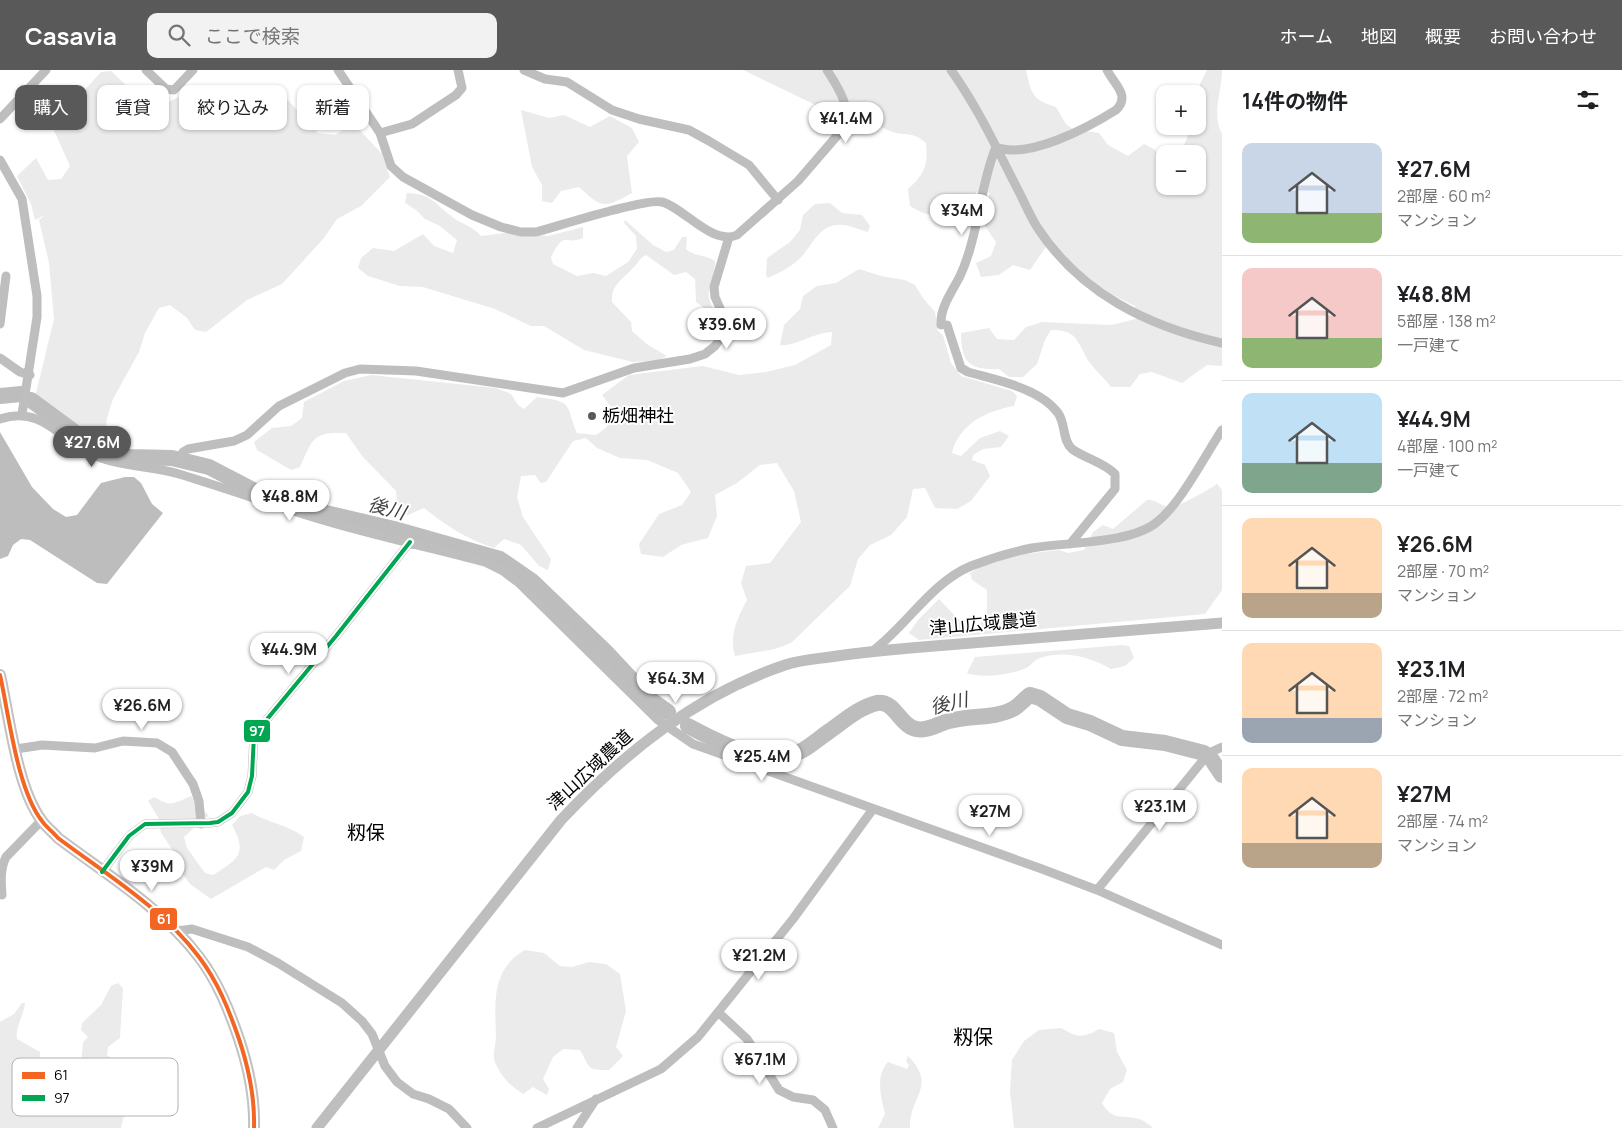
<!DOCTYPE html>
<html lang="ja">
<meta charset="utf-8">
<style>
:root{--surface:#fff;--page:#f2f2f2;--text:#202124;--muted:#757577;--line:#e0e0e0;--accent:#595959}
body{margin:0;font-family:Manrope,"Noto Sans JP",sans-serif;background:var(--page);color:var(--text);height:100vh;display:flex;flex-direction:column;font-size:19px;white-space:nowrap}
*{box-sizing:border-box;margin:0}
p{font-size:16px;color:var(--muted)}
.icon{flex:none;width:28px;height:28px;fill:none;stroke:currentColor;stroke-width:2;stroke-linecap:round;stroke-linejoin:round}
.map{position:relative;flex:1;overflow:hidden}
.sheet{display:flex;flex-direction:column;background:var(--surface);width:400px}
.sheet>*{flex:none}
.banner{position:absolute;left:15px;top:15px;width:475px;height:45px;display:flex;gap:10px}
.tools{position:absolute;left:1156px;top:15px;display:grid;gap:10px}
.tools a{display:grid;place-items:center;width:50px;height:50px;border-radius:10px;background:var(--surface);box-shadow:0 1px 4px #0004;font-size:25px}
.price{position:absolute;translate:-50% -42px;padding:0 11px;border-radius:18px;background:#fff;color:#222;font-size:16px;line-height:32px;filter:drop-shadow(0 1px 2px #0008)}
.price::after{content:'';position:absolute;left:50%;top:30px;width:15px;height:11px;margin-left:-8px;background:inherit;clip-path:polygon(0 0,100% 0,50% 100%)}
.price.active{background:var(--accent);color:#fff}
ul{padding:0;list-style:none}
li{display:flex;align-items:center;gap:15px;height:125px;padding:0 20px}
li+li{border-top:1px solid var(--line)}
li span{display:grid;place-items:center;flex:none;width:140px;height:100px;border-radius:10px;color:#555}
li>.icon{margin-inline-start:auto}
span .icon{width:60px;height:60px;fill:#fffc;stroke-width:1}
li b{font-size:21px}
h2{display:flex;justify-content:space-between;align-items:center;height:60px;padding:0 20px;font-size:21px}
.tag{padding:0 18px;border-radius:10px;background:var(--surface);box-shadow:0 1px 4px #0004;font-size:18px;line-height:45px}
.tag.active{background:var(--accent);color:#fff}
header{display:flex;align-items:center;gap:30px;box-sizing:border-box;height:70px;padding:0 25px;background:var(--accent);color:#fff}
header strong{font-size:24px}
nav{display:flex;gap:28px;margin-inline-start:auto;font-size:18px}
.search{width:350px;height:45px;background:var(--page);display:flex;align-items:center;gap:12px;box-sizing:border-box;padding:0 18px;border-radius:10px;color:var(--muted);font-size:19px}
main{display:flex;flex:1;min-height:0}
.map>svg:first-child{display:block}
.green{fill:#ebebeb}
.water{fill:#bdbdbd}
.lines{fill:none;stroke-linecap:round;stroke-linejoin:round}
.river{stroke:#bdbdbd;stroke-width:16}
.minor{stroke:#bebebe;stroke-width:9}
.tertiary{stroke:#bebebe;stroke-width:11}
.secondary{stroke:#c2c2c2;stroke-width:12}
.bus-1-casing{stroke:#fff;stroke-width:8}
.bus-2-casing{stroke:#fff;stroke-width:8}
.bus-1{stroke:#f26522;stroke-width:4}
.bus-2{stroke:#00a651;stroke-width:4}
.poi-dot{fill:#595959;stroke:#fff;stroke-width:2}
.labels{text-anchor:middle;stroke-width:4;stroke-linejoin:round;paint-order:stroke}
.poi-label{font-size:18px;fill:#000;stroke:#fff;text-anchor:start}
.street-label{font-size:18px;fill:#000;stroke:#fff}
.water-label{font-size:19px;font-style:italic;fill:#424242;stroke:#fff}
.neighbourhood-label{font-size:19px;fill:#000;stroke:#fff}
.quarter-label{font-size:20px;fill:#000;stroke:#fff}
.key{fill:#fff;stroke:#b2b2b2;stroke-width:1}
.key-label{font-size:14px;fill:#000}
.line-badge{stroke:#fff;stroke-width:2}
.badge-label{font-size:14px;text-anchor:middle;font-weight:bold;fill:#fff}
</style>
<header>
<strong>Casavia</strong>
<div class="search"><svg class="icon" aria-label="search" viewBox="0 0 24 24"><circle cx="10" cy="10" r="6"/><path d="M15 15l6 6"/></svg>ここで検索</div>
<nav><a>ホーム</a><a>地図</a><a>概要</a><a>お問い合わせ</a></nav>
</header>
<main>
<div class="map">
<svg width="1222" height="1058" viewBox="0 0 1222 1058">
<rect width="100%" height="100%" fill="#fff"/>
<!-- green -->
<path class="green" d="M743 0H1026C1031 23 1032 30 1056 37L1066 54 1076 62 1085 61 1099 63 1108 75 1128 86 1144 74 1154 79 1165 91V116H1198V84H1177L1182 80 1192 56H1198L1200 14 1207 0H1222C1222 23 1211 43 1222 64V296L1207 295 1182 313 1152 302 1140 304 1130 317H1111C1105 309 1096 301 1090 293 1077 274 1079 259 1051 260L1045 270 1037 294 1023 307H1009L999 299C970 300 961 293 961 263L989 258 997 269 1014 270 1026 257 1042 252 1111 255 1136 249 1135 236C1096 218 1079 202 1050 171L1030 200 1013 195 999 205 981 207 976 193 991 186 996 172 983 153 985 135 990 123 977 122C953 143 940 155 910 136L908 119C925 103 928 96 926 73 911 60 905 67 890 61 875 55 857 38 845 36L836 42 824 39Z
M111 1 131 20 147 31 167 33 183 25 197 28 231 15 255 16 286 28 318 63 335 65 353 53 382 84 390 107 361 136 337 149 324 168 282 214 247 230 206 262 195 260 187 248 170 235 159 238 145 263 139 282 113 329 107 348 104 374C85 373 45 340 36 323L54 249 49 193 39 150 45 145 35 150 31 134 17 106 36 88 48 110 61 109 70 96 51 54 62 39 80 25 101 2Z
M521 40 549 48 564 45 590 57 610 46 632 58 639 72 627 86 632 123C605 138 602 139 579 117L561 121 552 133 542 131V115L532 97Z
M407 123C432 124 433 132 451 146 462 155 470 154 481 166L505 163 548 166 583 157V168C562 176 566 159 551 187L553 194 577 206 593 203 606 206 628 192 637 179 636 166 624 153 625 150 653 175 666 182 674 180 682 167H687L686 179C693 186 706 185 715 191 715 213 701 221 715 241L712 244 696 232 695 209 686 202 674 205 646 185C639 188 638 194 632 199 621 211 611 215 612 232L631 252 632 261 648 275 667 286 659 290 633 292 584 280 544 256H531L495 239 423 217 400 216 368 206 358 198 361 188 373 178 394 181 423 164 434 176 453 183 457 170 440 156 425 149 416 140 405 133Z
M830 133 842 143 862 145 870 156 868 162C860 160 850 155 842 155 822 153 814 171 804 184 795 195 781 202 768 208L766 205 767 188 790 172 800 160 803 145 815 134Z
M859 199 881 206 905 210 915 215 923 228 935 242 938 261 943 265 951 293 961 306 1012 321 1017 326 1014 336C986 341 959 354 952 383L961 386 980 368 1000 361 1009 366 1001 377 983 379 973 385 972 390 985 395 990 406 971 431 957 439 935 438 925 418 913 419 907 447 891 465 870 475 858 489 850 516 791 573 775 579 735 586C729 565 737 549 747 530L741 513 746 496 770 493 801 452 794 421 777 393 760 395 737 413 715 425 717 446 708 468 681 475 663 487 641 484 639 474 659 444 682 435 691 422 678 403 647 390 620 388 597 378 586 368 573 371 546 412 541 413 535 405 521 406 517 427 523 447 551 489 548 500 539 496 521 475 504 469 494 478C465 468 448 457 424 438L408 445 399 443 396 421 362 386 346 363C312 362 313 368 300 397L291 400 257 380 254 372 272 358 291 356 302 348 304 332 344 311 371 305 496 318 511 324 518 335 524 339 537 327C574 332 565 333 577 363L596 365 607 357 611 337 602 325 629 305 703 296 739 305 766 302 795 295 831 275 832 262C812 263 795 277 780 275L784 255 800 239 803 226 817 216 836 213Z
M1217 414 1222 420V520L1205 544 919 570 909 563 918 550 939 529 957 548 972 559 978 557 987 542V520L972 510 970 503 983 495 1025 484 1059 480 1068 483 1084 480 1093 462 1103 455 1113 459 1147 430C1157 429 1160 436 1169 437 1178 438 1208 420 1217 414Z
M1122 575 1129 576 1134 588 1125 596 1111 599C1090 587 1064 580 1040 588 1034 590 1030 597 1024 599 1010 604 981 609 967 603L975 587Z
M191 726 209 746C197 751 194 759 184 767L187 778 205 803 213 805C238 789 248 784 232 755L240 746 252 743C269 753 289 755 304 767L301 781 284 790 274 800 266 797 211 829 190 814 174 792V782L161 763 158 747 148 731 154 727C171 737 173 734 191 726Z
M525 880 544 883 560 896 572 897 589 892 606 894 620 904 626 941 616 977 623 986 609 1000C586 1001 590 997 580 980L563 979 553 987 543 1009 549 1019 547 1025 533 1017 523 1024C510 1015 501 1007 495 992 492 985 496 974 496 966 495 932 491 899 525 880Z
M118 913 123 918 120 968 108 977 107 985C132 1004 151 988 170 1020L168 1025C147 1023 131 1008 111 1006L106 1014 116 1029 136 1037 148 1033 153 1036C146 1047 141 1048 129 1044L123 1048 121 1058H0V952L14 944 22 933H25C24 945 15 957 17 969L40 982V1000C51 1013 74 1014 89 1005L81 995 83 972 88 967 81 960 82 953 101 935 111 916Z
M1061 958C1077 967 1082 969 1099 959L1114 963 1117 982 1127 1000 1123 1012 1110 1019 1102 1033C1116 1058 1132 1037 1153 1058H1014L1010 1021 1012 990 1024 971 1039 960Z
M908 986C938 1016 909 1026 910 1058H878L885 1044C881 1027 875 1006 888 992L907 999 909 995 906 991Z"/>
<!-- water -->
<path class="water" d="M0 362 32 417 53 439 66 447 77 445 101 413 125 407H134L141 413 152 434 163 443 107 514 97 513 30 470 21 469 13 475 8 486 0 489Z"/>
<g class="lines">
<!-- river -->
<path class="river" d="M0 326 21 324
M31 330 92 375 106 382 129 387 172 388 209 397 257 422 326 443 394 459 500 489 532 511 605 581 650 629 668 642
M688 656C720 673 767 699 803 680 813 674 822 666 831 660 845 650 860 637 877 633 894 630 899 653 913 658 925 663 937 654 949 651 969 645 994 649 1013 639 1019 636 1024 629 1030 625L1040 628 1067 646 1090 653 1122 668 1165 673 1204 683 1212 690 1222 705"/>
<!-- minor -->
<path class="minor" d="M146 0 166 19 174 20 193 0
M338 0 380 63 391 96 403 107 472 145 501 157 521 162H536C559 156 645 128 662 132 683 137 712 176 737 165L798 111 842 60C853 39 839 19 827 0
M524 0 545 9 567 12 612 40 639 49 689 60 709 71 749 95 778 130
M951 0C977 36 996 77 1016 116 1023 129 1029 144 1037 157 1080 223 1147 256 1222 273
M0 49 46 0
M380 63 412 54 456 25 462 18 458 0
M996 77C1028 90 1089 57 1116 40 1131 26 1114 14 1107 0
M0 90 22 129 37 226V247L22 344
M0 254 6 206
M941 255C940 237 952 222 960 206 979 165 979 118 996 77
M947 255 961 298 968 302C996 310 1040 318 1058 343 1066 354 1062 370 1072 379 1086 389 1103 392 1115 404V419L1070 474
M0 288 20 302 30 305
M0 349C46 334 63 376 101 388 126 397 153 396 179 404 225 418 270 434 316 448 371 465 429 477 485 492L503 501 519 513 658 650 693 674 1042 799 1097 820 1222 875
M182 387 183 382 188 379 234 371 247 365 279 336 345 303 360 299 416 301 563 323 634 298 690 289 705 284 715 276 720 269 723 257V245L715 227 714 217 729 167
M874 580C907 555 932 512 971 496 989 489 1012 482 1032 478 1066 472 1131 474 1157 452 1181 433 1204 387 1222 360
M16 679 42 675 95 678 123 671 157 673 172 682 193 714 199 731 201 754
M102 802 129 766 145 754 210 753 218 752 232 743 248 722 252 706 254 665 336 566 410 472
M1097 820 1209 683 1222 677
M2 825C1 812 0 799 6 787L41 751
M177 861 192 859 248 877 278 893 342 933 362 951 372 964 385 996 397 1012 413 1024 429 1029 449 1039 467 1058
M719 943 747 969 779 1020 793 1027 813 1030 825 1040 833 1058
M537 1058 661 999 698 967 793 849 873 739
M577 1058 596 1029"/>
<!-- tertiary -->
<path class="tertiary" d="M317 1058 561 750C624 683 696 625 785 595 800 590 815 589 830 587 869 581 908 578 947 575 1038 567 1130 560 1222 553"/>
<!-- secondary -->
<path class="secondary" d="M0 605C9 645 17 719 42 751 46 757 53 762 58 768 106 804 163 839 199 887 218 912 229 940 239 969 249 999 255 1027 254 1058"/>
<!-- bus-1 casing -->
<g class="bus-1-casing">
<path id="bus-1" d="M0 605C9 645 17 719 42 751 46 757 53 762 58 768 106 804 163 839 199 887 218 912 229 940 239 969 249 999 255 1027 254 1058"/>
</g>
<!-- bus-2 casing -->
<g class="bus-2-casing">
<path id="bus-2" d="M102 802 129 766 145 754 210 753 218 752 232 743 248 722 252 706 254 665 336 566 410 472"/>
</g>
<!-- bus-1 -->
<use href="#bus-1" class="bus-1"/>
<!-- bus-2 -->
<use href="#bus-2" class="bus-2"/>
</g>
<!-- markers -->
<circle class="poi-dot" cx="592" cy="346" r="5"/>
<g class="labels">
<!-- poi labels -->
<g class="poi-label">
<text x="602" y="352">栃畑神社</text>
</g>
<!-- street labels -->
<g class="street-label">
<text transform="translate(983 554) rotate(-5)" y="6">津山広域農道</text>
<text transform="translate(590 700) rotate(-43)" y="6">津山広域農道</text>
</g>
<!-- water labels -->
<g class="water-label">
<text transform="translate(387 438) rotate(15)" y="7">後川</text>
<text transform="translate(949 633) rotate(-13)" y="7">後川</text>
</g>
<!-- neighbourhood labels -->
<g class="neighbourhood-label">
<text x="366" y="769">籾保</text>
</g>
<!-- quarter labels -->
<g class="quarter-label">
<text x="973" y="974">籾保</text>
</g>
</g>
<!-- legend -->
<rect x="12" y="988" width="166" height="58" rx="8" class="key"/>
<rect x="22" y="1002" width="23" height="7" fill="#f26522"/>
<rect x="22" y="1025" width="23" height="6" fill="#00a651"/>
<g class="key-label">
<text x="54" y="1010">61</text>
<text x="54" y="1033">97</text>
</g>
<g class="line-badge">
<rect x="243" y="649" width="28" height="24" rx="5" fill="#00a651"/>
<rect x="149" y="837" width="29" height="24" rx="5" fill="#f26522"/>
</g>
<g class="badge-label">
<text x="257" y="666">97</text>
<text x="164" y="854">61</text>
</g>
</svg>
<div class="tools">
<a>+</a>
<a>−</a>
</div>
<b class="price" style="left:846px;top:74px">¥41.4M</b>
<b class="price" style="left:962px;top:166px">¥34M</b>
<b class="price" style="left:727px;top:280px">¥39.6M</b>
<b class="price active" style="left:92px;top:398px">¥27.6M</b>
<b class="price" style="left:290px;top:452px">¥48.8M</b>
<b class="price" style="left:289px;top:605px">¥44.9M</b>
<b class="price" style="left:676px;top:634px">¥64.3M</b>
<b class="price" style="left:142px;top:661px">¥26.6M</b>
<b class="price" style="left:762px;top:712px">¥25.4M</b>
<b class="price" style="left:1160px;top:762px">¥23.1M</b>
<b class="price" style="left:990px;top:767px">¥27M</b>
<b class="price" style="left:152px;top:822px">¥39M</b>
<b class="price" style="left:759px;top:911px">¥21.2M</b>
<b class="price" style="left:760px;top:1015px">¥67.1M</b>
<div class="banner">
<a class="tag active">購入</a>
<a class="tag">賃貸</a>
<a class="tag">絞り込み</a>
<a class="tag">新着</a>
</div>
</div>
<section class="sheet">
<h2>14件の物件<svg class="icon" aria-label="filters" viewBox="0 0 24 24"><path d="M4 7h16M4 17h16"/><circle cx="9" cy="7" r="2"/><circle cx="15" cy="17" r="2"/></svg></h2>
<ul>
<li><span style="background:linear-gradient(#c9d6e8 70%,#8fb573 0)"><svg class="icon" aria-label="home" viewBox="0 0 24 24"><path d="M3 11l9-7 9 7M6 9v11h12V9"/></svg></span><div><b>¥27.6M</b><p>2部屋 · 60 m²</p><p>マンション</p></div></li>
<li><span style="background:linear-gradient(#f6c9c9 70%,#8fb573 0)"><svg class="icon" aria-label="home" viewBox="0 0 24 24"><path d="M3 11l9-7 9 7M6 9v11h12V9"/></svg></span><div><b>¥48.8M</b><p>5部屋 · 138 m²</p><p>一戸建て</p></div></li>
<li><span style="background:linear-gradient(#bfe0f5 70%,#7fa58c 0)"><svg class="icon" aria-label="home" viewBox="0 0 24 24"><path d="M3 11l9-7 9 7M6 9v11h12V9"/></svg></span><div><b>¥44.9M</b><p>4部屋 · 100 m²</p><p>一戸建て</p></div></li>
<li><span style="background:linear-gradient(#ffd9b3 75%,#b9a48a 0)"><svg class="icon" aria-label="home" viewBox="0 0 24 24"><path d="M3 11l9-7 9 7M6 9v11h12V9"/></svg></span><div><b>¥26.6M</b><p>2部屋 · 70 m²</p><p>マンション</p></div></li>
<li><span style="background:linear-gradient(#ffd9b3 75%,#9aa5b1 0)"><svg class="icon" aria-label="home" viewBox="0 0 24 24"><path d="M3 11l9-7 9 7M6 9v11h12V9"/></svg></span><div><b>¥23.1M</b><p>2部屋 · 72 m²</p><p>マンション</p></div></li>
<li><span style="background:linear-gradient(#ffd9b3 75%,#b9a48a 0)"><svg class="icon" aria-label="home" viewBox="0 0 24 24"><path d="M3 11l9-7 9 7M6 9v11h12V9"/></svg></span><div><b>¥27M</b><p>2部屋 · 74 m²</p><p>マンション</p></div></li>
</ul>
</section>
</main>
